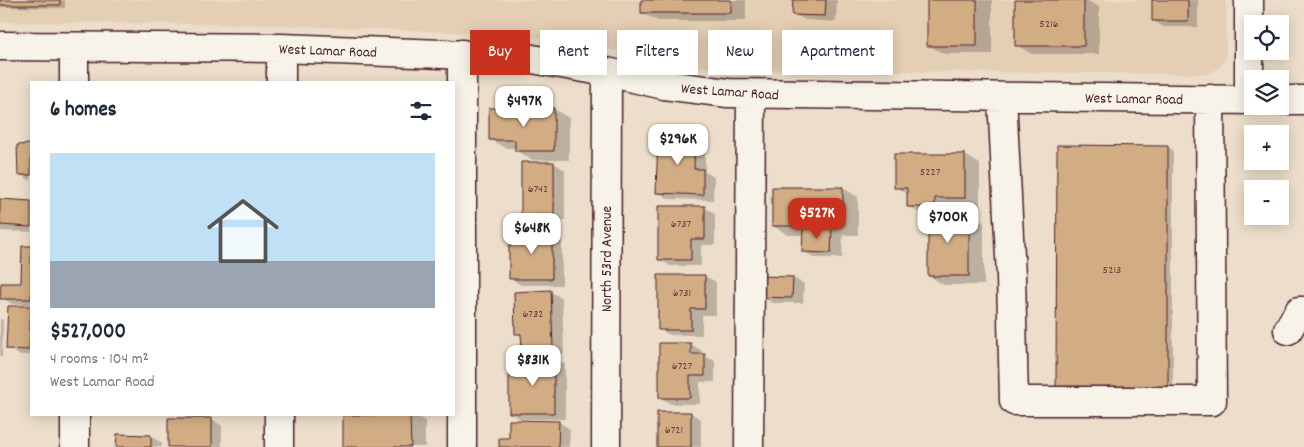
<!DOCTYPE html>
<meta charset="utf-8">
<style>
:root{--surface:#fff;--page:#f2f2f3;--text:#1f2937;--muted:#747a83;--line:#e0e1e3;--accent:#c8321e}
body{margin:0;font-family:Dekko,sans-serif;background:var(--page);color:var(--text);height:100vh;display:flex;flex-direction:column;font-size:19px;white-space:nowrap}
*{box-sizing:border-box;margin:0}
p{font-size:16px;color:var(--muted)}
.icon{flex:none;width:28px;height:28px;fill:none;stroke:currentColor;stroke-width:2;stroke-linecap:round;stroke-linejoin:round}
.map{position:relative;flex:1;overflow:hidden}
.side{position:absolute;left:30px;top:81px;width:425px;height:335px;display:flex;flex-direction:column;background:var(--surface);border-radius:0px;box-shadow:0 2px 12px #0003}
.side>*{flex:none}
.guide{position:absolute;left:470px;top:30px;width:475px;height:45px;display:flex;gap:10px}
.tools{position:absolute;left:1244px;top:15px;display:grid;gap:10px}
.tools a{display:grid;place-items:center;width:45px;height:45px;border-radius:0px;background:var(--surface);box-shadow:0 2px 12px #0003;font-size:25px}
.price{position:absolute;translate:-50% -42px;padding:0 11px;border-radius:10px;background:#fff;color:#222;font-size:16px;line-height:32px;filter:drop-shadow(0 1px 2px #0008)}
.price::after{content:'';position:absolute;left:50%;top:30px;width:15px;height:11px;margin-left:-8px;background:inherit;clip-path:polygon(0 0,100% 0,50% 100%)}
.price.selected{background:var(--accent);color:#fff}
ul{padding:0;list-style:none}
li{display:grid;align-content:center;gap:10px;height:265px;padding:0 20px}
li+li{border-top:1px solid var(--line)}
li span{display:grid;place-items:center;height:155px;border-radius:0px;color:#555}
li>.icon{margin-inline-start:auto}
span .icon{width:90px;height:90px;fill:#fffc;stroke-width:1}
li b{font-size:21px}
h2{display:flex;justify-content:space-between;align-items:center;height:60px;padding:0 20px;font-size:21px}
.tag{padding:0 18px;border-radius:0px;background:var(--surface);box-shadow:0 2px 12px #0003;font-size:18px;line-height:45px}
.tag.selected{background:var(--accent);color:#fff}
.map>svg:first-child{display:block}
.built{fill:#e4cfb5}
.shadow{fill:#0003}
.building{fill:#d2ad84;stroke:#4a1f2b}
.lines{fill:none;stroke-linecap:round;stroke-linejoin:round}
.minor-casing{stroke:#4a1f2b;stroke-width:31}
.minor{stroke:#f7f3e8;stroke-width:28}
.labels{text-anchor:middle;stroke-width:4.5;stroke-linejoin:round;paint-order:stroke}
.number-label{font-size:12px;fill:#6c4241}
.street-label{font-size:15px;fill:#4a1f2b;stroke:#f7f3e8}
</style>
<div class="map">
<svg width="1304" height="447" viewBox="0 0 1304 447">
<rect width="100%" height="100%" fill="#ecdeca"/>
<filter id="ink" filterUnits="userSpaceOnUse"><feTurbulence type="fractalNoise" baseFrequency=".02" numOctaves="2"/><feDisplacementMap in="SourceGraphic" scale="10" xChannelSelector="R" yChannelSelector="G"/><feConvolveMatrix kernelMatrix="1 2 1 2 8 2 1 2 1" color-interpolation-filters="sRGB"/></filter>
<g filter="url(#ink)">
<!-- built -->
<path class="built" d="M0 0H1226V58L1218 69 1207 74 736 70 689 66 564 40 502 34 278 25 0 22Z"/>
<!-- shadow -->
<path class="shadow" d="M0 0H65V8L0 7Z
M642 0H746V21H658L642 13Z
M808 0H837L836 22 805 20 794 14Z
M928 0H992V54H944L928 45Z
M1016 0H1086L1099 7V54H1032L1016 45Z
M1153 0H1198V27H1164L1153 21Z
M490 109H554L569 118V160H532L517 151V148H506L490 140Z
M694 136 705 143V172L714 177 713 200 669 199 658 192Z
M18 146H31V181L19 174Z
M1168 147 1173 150V396L1063 395Z
M965 155 980 164V206H950V214H969L984 223V285H944L929 276V215H923L908 206V194L896 187Z
M522 163H554L565 170V220H533L522 214Z
M843 188 858 197V235H843L842 258H814L803 251 804 235H788L773 226Z
M0 201 31 202V232L0 231Z
M704 207 715 214V245H701V266H670L659 259Z
M551 227 562 234V285H521L510 278 523 247Z
M23 247 31 248V305L12 304 2 298 22 285Z
M705 276 716 282V315H702V335H670L659 329Z
M793 278 804 284 803 303H772L761 296Z
M551 292 562 298 564 354 534 355 523 348V336L516 333 515 293Z
M9 307 31 308V355H19L8 349Z
M0 319 3 320 2 357H0Z
M691 344 702 351V355L715 361V382H700V404H671L660 397Z
M524 358H554L565 364V419H521L510 413 524 377Z
M690 413 701 419V447H659Z
M344 415H415L425 421V447H345Z
M212 419 222 426V447H170Z
M559 422 570 429 569 447H500Z
M151 436 162 443V447H118Z"/>
<!-- building -->
<path class="building" d="M0 0H60V5H0Z
M641 0H731V13H641Z
M793 0H826L825 16 792 15Z
M927 0H977V46H927Z
M1015 0H1084V46H1015Z
M1152 0H1188V21H1152Z
M489 108H554V151H515V140H489Z
M658 134 695 135 694 169H703V195L656 193Z
M31 144V175H18L17 145Z
M1057 145 1168 146V393H1056Z
M894 154H965V198H935V207H907V188H894Z
M521 162H554V215H521Z
M772 187H843V226H772Z
M0 199 31 201V227L0 225Z
M658 206H705V239H691V260H658Z
M928 212H969V276H928Z
M522 226H552V279H509V245H522Z
M803 228H832L831 253 802 252Z
M22 246H31V299H0L1 283H21Z
M658 275H705V309H691V330H658Z
M760 276 793 277 792 298 760 297Z
M551 290 553 348 522 349 521 334H515L514 292Z
M8 306H31L29 350 6 349Z
M659 343H691V354H705V376H690V398H659Z
M523 356H554V413H509V375H523Z
M657 412H691V447H657Z
M343 415H410L411 447H343Z
M168 418H212V447H168Z
M509 420 559 421 558 447H499V438H509Z
M117 434 151 435V447H116Z"/>
<g class="lines">
<!-- minor casing -->
<g class="minor-casing">
<path id="minor" d="M1249 0V99
M0 46 281 48 521 57 607 72 664 85 728 93 1252 100
M74 47V82
M281 48V82
M1002 97 1011 276 1014 401H1212L1210 99
M1280 100H1304
M1288 330 1299 311H1304
M75 415V447
M279 447V415
M462 447V54
M606 447 607 72
M749 447 751 94"/>
</g>
<!-- minor -->
<use href="#minor" class="minor"/>
</g>
</g>
<g class="labels">
<!-- number labels -->
<g class="number-label">
<text x="1049" y="27">5216</text>
<text x="930" y="175">5227</text>
<text x="538" y="192">6742</text>
<text x="681" y="227">6737</text>
<text x="1112" y="273">5213</text>
<text x="682" y="296">6731</text>
<text x="533" y="317">6732</text>
<text x="682" y="369">6727</text>
<text x="674" y="433">6721</text>
</g>
<!-- street labels -->
<g class="street-label">
<text transform="translate(328 50) rotate(2)" y="5">West Lamar Road</text>
<text transform="translate(730 91) rotate(4)" y="5">West Lamar Road</text>
<text transform="translate(1134 98) rotate(1)" y="5">West Lamar Road</text>
<text transform="translate(606 259) rotate(-90)" y="5">North 53rd Avenue</text>
</g>
</g>
</svg>
<div class="tools">
<a><svg class="icon" aria-label="locate" viewBox="0 0 24 24"><circle cx="12" cy="12" r="6"/><path d="M12 2v4M12 18v4M2 12h4M18 12h4"/></svg></a>
<a><svg class="icon" aria-label="layers" viewBox="0 0 24 24"><path d="M12 4l9 5-9 5-9-5zM3 14l9 5 9-5"/></svg></a>
<a>+</a>
<a>−</a>
</div>
<b class="price" style="left:524px;top:128px">$497K</b>
<b class="price" style="left:678px;top:166px">$296K</b>
<b class="price selected" style="left:817px;top:240px">$527K</b>
<b class="price" style="left:948px;top:244px">$700K</b>
<b class="price" style="left:532px;top:255px">$648K</b>
<b class="price" style="left:533px;top:387px">$831K</b>
<div class="guide">
<a class="tag selected">Buy</a>
<a class="tag">Rent</a>
<a class="tag">Filters</a>
<a class="tag">New</a>
<a class="tag">Apartment</a>
</div>
<section class="side">
<h2>6 homes<svg class="icon" aria-label="filters" viewBox="0 0 24 24"><path d="M4 7h16M4 17h16"/><circle cx="9" cy="7" r="2"/><circle cx="15" cy="17" r="2"/></svg></h2>
<ul>
<li><span style="background:linear-gradient(#bfe0f5 70%,#9aa5b1 0)"><svg class="icon" aria-label="home" viewBox="0 0 24 24"><path d="M3 11l9-7 9 7M6 9v11h12V9"/></svg></span><div><b>$527,000</b><p>4 rooms · 104 m²</p><p>West Lamar Road</p></div></li>
</ul>
</section>
</div>
